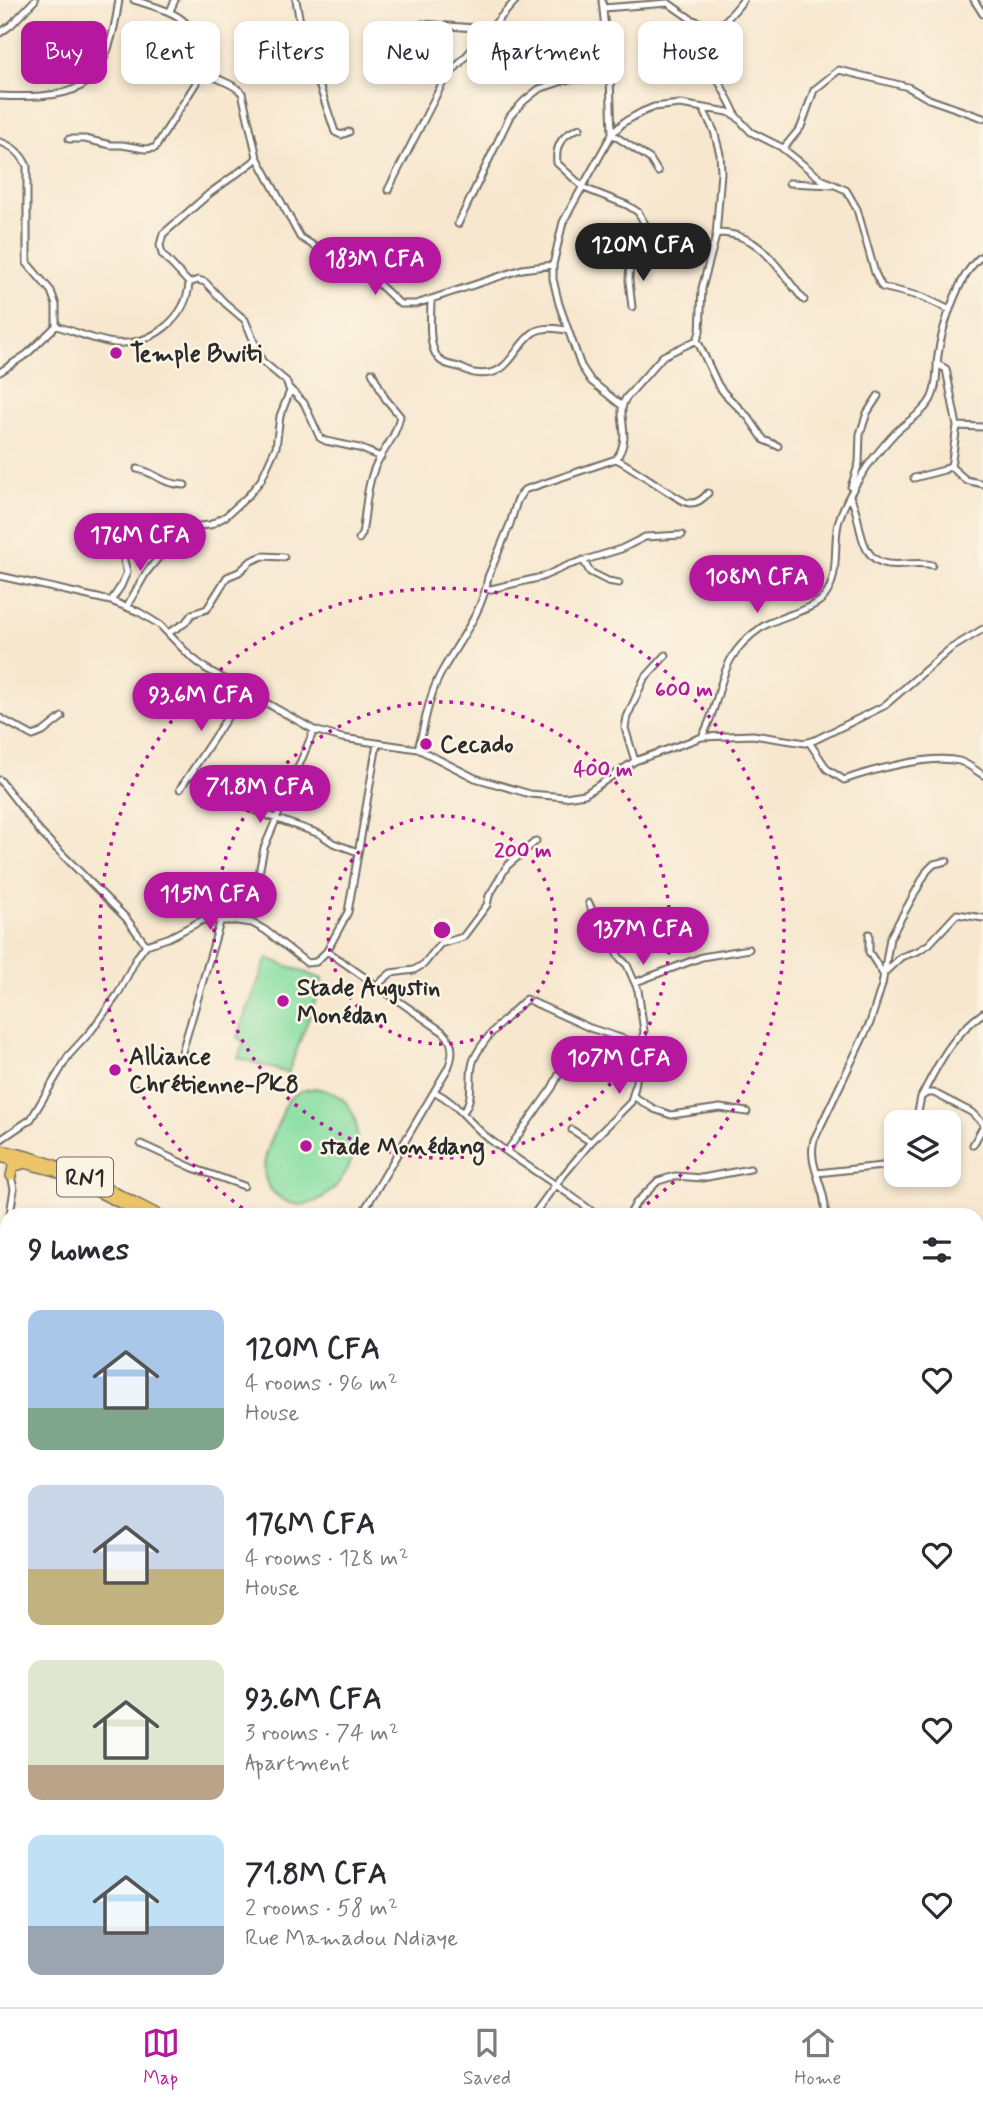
<!DOCTYPE html>
<meta charset="utf-8">
<style>
:root{--surface:#fff;--page:#f2f2f3;--text:#2b2b33;--muted:#7c7c81;--line:#e1e1e2;--accent:#b5179e}
body{margin:0;font-family:Mynerve,sans-serif;background:var(--page);color:var(--text);height:100vh;display:flex;flex-direction:column;font-size:26px;white-space:nowrap}
*{box-sizing:border-box;margin:0}
p{font-size:23px;color:var(--muted)}
.icon{flex:none;width:38px;height:38px;fill:none;stroke:currentColor;stroke-width:2;stroke-linecap:round;stroke-linejoin:round}
.map{position:relative;flex:1;overflow:hidden}
.details{position:absolute;left:0px;top:1208px;width:984px;height:800px;display:flex;flex-direction:column;background:var(--surface);border-radius:21px 21px 0 0;box-shadow:0 4px 10px #0003}
.details>*{flex:none}
.guide{position:absolute;left:21px;top:21px;width:942px;height:63px;display:flex;gap:14px}
.buttons{position:absolute;left:884px;top:1110px;display:grid;gap:14px}
.buttons a{display:grid;place-items:center;width:77px;height:77px;border-radius:14px;background:var(--surface);box-shadow:0 4px 10px #0003;font-size:35px}
.price{position:absolute;translate:-50% -60px;padding:0 16px;border-radius:24px;background:var(--accent);color:#fff;font-size:23px;line-height:46px;filter:drop-shadow(0 2px 4px #0008)}
.price::after{content:'';position:absolute;left:50%;top:42px;width:21px;height:16px;margin-left:-10px;background:inherit;clip-path:polygon(0 0,100% 0,50% 100%)}
.price.current{background:#222;color:#fff}
ul{padding:0;list-style:none}
li{display:flex;align-items:center;gap:21px;height:175px;padding:0 28px}
li span{display:grid;place-items:center;flex:none;width:196px;height:140px;border-radius:14px;color:#555}
li>.icon{margin-inline-start:auto}
span .icon{width:84px;height:84px;fill:#fffc;stroke-width:1}
li b{font-size:30px}
h2{display:flex;justify-content:space-between;align-items:center;height:84px;padding:0 28px;font-size:30px}
.pill{padding:0 24px;border-radius:14px;background:var(--surface);box-shadow:0 4px 10px #0003;font-size:24px;line-height:63px}
.pill.current{background:var(--accent);color:#fff}
.tab-bar{display:flex;justify-content:space-around;align-items:center;height:98px;border-top:2px solid var(--line);background:var(--surface);font-size:19px;color:var(--muted)}
.tab-bar a{display:grid;justify-items:center;gap:4px}
.tab-bar .current{color:var(--accent)}
.map>svg:first-child{display:block}
.green{fill:#87dea3;stroke:#598467;stroke-width:2}
.forest{fill:#6dbd89;stroke:#4c745a;stroke-width:2}
.lines{fill:none;stroke-linecap:round;stroke-linejoin:round}
.minor-casing{stroke:#726d64;stroke-width:9}
.major-casing{stroke:#726d64;stroke-width:10}
.highway-casing{stroke:#726d64;stroke-width:12}
.minor{stroke:#fff;stroke-width:5}
.major{stroke:#ecc569;stroke-width:7}
.highway{stroke:#ecc569;stroke-width:9}
.ring{fill:none;stroke:#b5179e;stroke-width:3.5;stroke-dasharray:3.5 7}
.poi-dot{fill:#b5179e;stroke:#fcf5e5;stroke-width:2.5}
.labels{text-anchor:middle;stroke-width:5;stroke-linejoin:round;paint-order:stroke}
.shield{fill:#fcf5e5;stroke:#6a6863;stroke-width:2}
.shield-label{font-size:23px;font-weight:bold;fill:#2b2b2b}
.poi-label{font-size:24px;font-weight:bold;fill:#2b2b2b;stroke:#fcf5e5;text-anchor:start}
.centre{fill:#b5179e;stroke:#fcf5e5;stroke-width:3.5}
.ring-label{font-size:21px;text-anchor:middle;font-weight:bold;fill:#b5179e;stroke:#fcf5e5;stroke-width:5;stroke-linejoin:round;paint-order:stroke}
</style>
<div class="map">
<svg width="983" height="2007" viewBox="0 0 983 2007">
<rect width="100%" height="100%" fill="#fcf5e5"/>
<filter id="ink" filterUnits="userSpaceOnUse"><feTurbulence type="fractalNoise" baseFrequency=".0143" numOctaves="2"/><feDisplacementMap in="SourceGraphic" scale="14" xChannelSelector="R" yChannelSelector="G"/><feConvolveMatrix kernelMatrix="1 2 1 2 8 2 1 2 1" color-interpolation-filters="sRGB"/></filter>
<filter id="wash" filterUnits="userSpaceOnUse"><feTurbulence type="fractalNoise" baseFrequency=".00686" numOctaves="4" result="noise"/><feDisplacementMap in="SourceGraphic" scale="28" xChannelSelector="R" yChannelSelector="G"/><feGaussianBlur stdDeviation="1.57" result="paint"/><feColorMatrix in="noise" values="0 0 0 0 0 0 0 0 0 0 0 0 0 0 0 0 0 1.4 0 .05"/><feComposite in="paint" operator="in"/></filter>
<g filter="url(#wash)">
<rect width="100%" height="100%" fill="#f7e7cf"/>
<!-- green -->
<path class="green" d="M267 958 322 979V983L288 1073 238 1058 244 1041 237 1038Z
M314 1088C406 1100 329 1248 273 1192 253 1171 272 1139 281 1117 283 1111 286 1102 290 1098 297 1091 306 1090 314 1088Z"/>
<!-- forest -->
<path class="forest" d="M976 1768 983 1772V1882L977 1880Z"/>
</g>
<g filter="url(#ink)">
<g class="lines">
<!-- minor casing -->
<g class="minor-casing">
<path id="minor" d="M296 0 302 34 335 132 341 135 349 132
M602 0 610 77 612 134
M974 0 983 14
M603 8 668 3 691 19 718 30
M170 11 175 0
M0 33 11 25 35 0
M400 43 422 24 488 29
M0 96C23 97 60 98 81 86 107 71 115 28 119 0
M736 116C728 92 699 62 715 35 722 22 735 12 743 0
M580 128C562 134 555 145 557 163L584 188 627 205 638 212 650 233 649 244 627 262
M612 134 650 159 658 172
M69 139H85L111 145H122L145 149 155 148 196 83 198 63 200 62
M0 142C13 146 21 153 27 166V263L51 291 56 305V326
M783 149 801 127 814 90 839 70 908 87 929 99 983 118
M257 157 300 237 322 251 365 271 400 304H416L522 269 553 265
M789 183 832 185
M388 190 443 82 516 0
M458 224 510 116 524 101 539 89 566 80 610 77
M716 233C762 232 777 269 804 300
M630 259 629 281 632 307
M431 300C431 316 427 346 439 359 444 365 452 365 459 367 464 369 469 372 474 373 511 379 512 347 534 332 544 326 556 329 567 330
M56 326C75 331 95 341 115 343 150 346 187 319 189 283L162 254 160 245 163 234 210 193 253 162 257 157 242 93C232 81 215 81 205 70 198 63 199 53 197 44 190 13 161 9 134 0
M697 340 718 385 725 394 749 418 764 440 778 446
M937 364 946 369 957 426 951 467 966 480 983 484
M0 372 27 354 56 326
M290 389 304 403 320 438 326 441 359 448 381 457
M621 405 591 381 581 366 559 304 553 279V265L563 222 612 134 624 122 642 112 654 107 680 104 728 112 736 116 751 132 781 147 821 179 846 190 857 209 875 273 882 287 923 297 950 310
M957 426 983 427
M616 459C632 466 681 503 689 503 697 504 703 499 708 493
M137 469C156 472 160 484 185 485
M914 478 944 470 951 465
M851 487 859 463 860 434 867 413 878 396
M850 497C863 516 855 559 888 564 903 566 917 561 932 565
M359 539 362 534C366 512 366 488 375 467 383 449 396 438 400 416L385 398 372 372
M583 560 590 572 608 581 619 583
M0 576 111 601 139 612 160 625 189 655 205 668 314 730 342 738 418 749 475 778 530 794 565 797 585 794 635 761 702 737 753 735 805 743 815 740 884 706 950 649 983 629
M487 590 542 577 569 565 621 549 645 537 682 535
M111 601 121 586 127 572 122 553 124 533
M127 606 146 573 159 557 166 537 173 528 210 525 226 516 248 496 261 480 276 447 280 416 290 391 286 381 262 361 245 320 225 303 205 282 198 280 189 283
M168 633 185 623 192 614 207 609 227 577 239 572 251 561 263 556 284 557
M0 718 33 736 43 732 62 717
M702 737C726 694 713 660 762 627 779 616 812 611 824 597 840 578 833 546 838 524 842 508 852 490 861 476 870 461 882 447 894 434 905 422 925 413 932 397 938 384 936 370 938 355 942 327 959 272 983 255
M809 742 827 769 844 780C872 770 930 754 959 761 967 763 975 770 983 775
M418 749C425 724 428 698 440 675 457 643 483 613 488 577L510 524 517 501 524 490 616 459C634 434 614 416 626 398L663 356 697 340 700 332 702 288 716 236 721 172 720 154 714 131 703 109
M635 761 625 728 627 717 644 679 666 655
M194 770C194 775 193 776 197 780 212 798 294 825 320 834L333 843 358 852
M0 780 41 833 126 918 146 945
M180 789 244 692
M243 922 250 893 259 873 264 848 314 730
M869 934V952L883 974 901 957 918 951 929 944 957 914 983 918
M327 951 443 1032C454 1042 454 1054 448 1068L362 1214
M636 982 702 957 749 949
M377 985 391 973 414 970 424 964 440 944 463 937 487 905 489 896 507 866 536 841
M182 1052 221 919
M435 1092C457 1103 469 1123 488 1138 523 1165 561 1186 595 1214
M633 1096 654 1109 671 1115 720 1108 747 1112
M921 1097C939 1063 951 1036 983 1013
M463 1112C476 1097 467 1075 474 1059 485 1035 508 1017 526 999L590 1028 642 1045
M916 1122 921 1097 927 1093H934L971 1112 983 1123
M572 1130 591 1142
M0 1140 31 1119 69 1055 91 1031 118 994 137 957 146 945 168 938 203 920 238 921 252 923 265 930 307 963 316 962 327 951 348 912 377 744
M141 1144 193 1168 244 1186
M973 1145 983 1127
M507 1151 552 1088 573 1047
M817 1173 882 1166 896 1159
M10 1214 14 1189 11 1176
M534 1214 556 1184 591 1142 631 1102 635 1087 644 1031 638 990 627 965 620 958 599 927 589 903
M630 1214 636 1203 658 1181 675 1176 702 1178 750 1169
M825 1214C827 1189 807 1165 814 1140L870 1023 882 985 890 938 927 871 934 864 947 861
M0 1259 7 1244
M976 1259 983 1260
M976 1545 983 1539
M976 1587 981 1580
M976 1607 983 1621
M976 1655H983
M0 1664 3 1663 7 1593
M976 1759 979 1761
M0 1788 7 1789
M0 1839 7 1842
M976 1882 983 1884
M0 1909 7 1910
M0 1971 7 1972
M321 2000V2007
M563 2000 593 2007
M929 2000 930 2007
M938 2000 955 2007
M283 2007 286 2000
M958 2007 983 2002"/>
</g>
<!-- major casing -->
<g class="major-casing">
<path id="major" d="M0 1979 7 1992
M12 2000 16 2007
M487 2007 490 2000"/>
</g>
<!-- highway casing -->
<g class="highway-casing">
<path id="highway" d="M0 1150C58 1160 106 1188 157 1214
M0 1157 55 1171 143 1214
M11 1176 13 1167 25 1163
M976 1710 983 1711
M976 1717 983 1718"/>
</g>
<!-- minor -->
<use href="#minor" class="minor"/>
<!-- major -->
<use href="#major" class="major"/>
<!-- highway -->
<use href="#highway" class="highway"/>
</g>
</g>
<!-- distance rings -->
<g class="ring">
<circle cx="442" cy="930" r="114"/>
<circle cx="442" cy="930" r="228"/>
<path d="M251 1214A342 342 0 1 1 633 1214"/>
</g>
<!-- markers -->
<g class="poi-dot">
<circle cx="116" cy="353" r="7"/>
<circle cx="426" cy="744" r="7"/>
<circle cx="283" cy="1001" r="7"/>
<circle cx="115" cy="1070" r="7"/>
<circle cx="306" cy="1146" r="7"/>
</g>
<g class="labels">
<!-- shield labels -->
<rect class="shield" x="57" y="1157.5" width="56" height="39" rx="5"/>
<g class="shield-label">
<text x="85" y="1185">RN1</text>
</g>
<!-- poi labels -->
<g class="poi-label">
<text x="130" y="361">Temple Bwiti</text>
<text x="440" y="752">Cecado</text>
<text x="297" y="995">Stade Augustin<tspan x="297" dy="28">Monédan</tspan></text>
<text x="129" y="1064">Alliance<tspan x="129" dy="28">Chrétienne-PK8</tspan></text>
<text x="320" y="1154">stade Monédang</text>
</g>
</g>
<circle cx="442" cy="930" r="10" class="centre"/>
<g class="ring-label">
<text x="684" y="696">600 m</text>
<text x="603" y="776">400 m</text>
<text x="523" y="857">200 m</text>
</g>
</svg>
<div class="buttons">
<a><svg class="icon" aria-label="layers" viewBox="0 0 24 24"><path d="M12 4l9 5-9 5-9-5zM3 14l9 5 9-5"/></svg></a>
</div>
<b class="price current" style="left:643px;top:283px">120M CFA</b>
<b class="price" style="left:375px;top:297px">183M CFA</b>
<b class="price" style="left:140px;top:573px">176M CFA</b>
<b class="price" style="left:757px;top:615px">108M CFA</b>
<b class="price" style="left:201px;top:733px">93.6M CFA</b>
<b class="price" style="left:260px;top:825px">71.8M CFA</b>
<b class="price" style="left:210px;top:932px">115M CFA</b>
<b class="price" style="left:643px;top:967px">137M CFA</b>
<b class="price" style="left:619px;top:1096px">107M CFA</b>
<div class="guide">
<a class="pill current">Buy</a>
<a class="pill">Rent</a>
<a class="pill">Filters</a>
<a class="pill">New</a>
<a class="pill">Apartment</a>
<a class="pill">House</a>
</div>
<section class="details">
<h2>9 homes<svg class="icon" aria-label="filters" viewBox="0 0 24 24"><path d="M4 7h16M4 17h16"/><circle cx="9" cy="7" r="2"/><circle cx="15" cy="17" r="2"/></svg></h2>
<ul>
<li><span style="background:linear-gradient(#a9c7e8 70%,#7fa58c 0)"><svg class="icon" aria-label="home" viewBox="0 0 24 24"><path d="M3 11l9-7 9 7M6 9v11h12V9"/></svg></span><div><b>120M CFA</b><p>4 rooms · 96 m²</p><p>House</p></div><svg class="icon" aria-label="heart" viewBox="0 0 24 24"><path d="M12 20l-8-8c-3-5 5-10 8-4 3-6 11-1 8 4z"/></svg></li>
<li><span style="background:linear-gradient(#c9d6e8 60%,#c2b280 0)"><svg class="icon" aria-label="home" viewBox="0 0 24 24"><path d="M3 11l9-7 9 7M6 9v11h12V9"/></svg></span><div><b>176M CFA</b><p>4 rooms · 128 m²</p><p>House</p></div><svg class="icon" aria-label="heart" viewBox="0 0 24 24"><path d="M12 20l-8-8c-3-5 5-10 8-4 3-6 11-1 8 4z"/></svg></li>
<li><span style="background:linear-gradient(#dfe7d0 75%,#b9a48a 0)"><svg class="icon" aria-label="home" viewBox="0 0 24 24"><path d="M3 11l9-7 9 7M6 9v11h12V9"/></svg></span><div><b>93.6M CFA</b><p>3 rooms · 74 m²</p><p>Apartment</p></div><svg class="icon" aria-label="heart" viewBox="0 0 24 24"><path d="M12 20l-8-8c-3-5 5-10 8-4 3-6 11-1 8 4z"/></svg></li>
<li><span style="background:linear-gradient(#bfe0f5 65%,#9aa5b1 0)"><svg class="icon" aria-label="home" viewBox="0 0 24 24"><path d="M3 11l9-7 9 7M6 9v11h12V9"/></svg></span><div><b>71.8M CFA</b><p>2 rooms · 58 m²</p><p>Rue Mamadou Ndiaye</p></div><svg class="icon" aria-label="heart" viewBox="0 0 24 24"><path d="M12 20l-8-8c-3-5 5-10 8-4 3-6 11-1 8 4z"/></svg></li>
</ul>
</section>
</div>
<nav class="tab-bar">
<a class="current"><svg class="icon" aria-label="map" viewBox="0 0 24 24"><path d="M3 6l6-2 6 2 6-2v14l-6 2-6-2-6 2zM9 4v14M15 6v14"/></svg>Map</a>
<a><svg class="icon" aria-label="saved" viewBox="0 0 24 24"><path d="M7 4h10v16l-5-4-5 4z"/></svg>Saved</a>
<a><svg class="icon" aria-label="home" viewBox="0 0 24 24"><path d="M3 11l9-7 9 7M6 9v11h12V9"/></svg>Home</a>
</nav>
